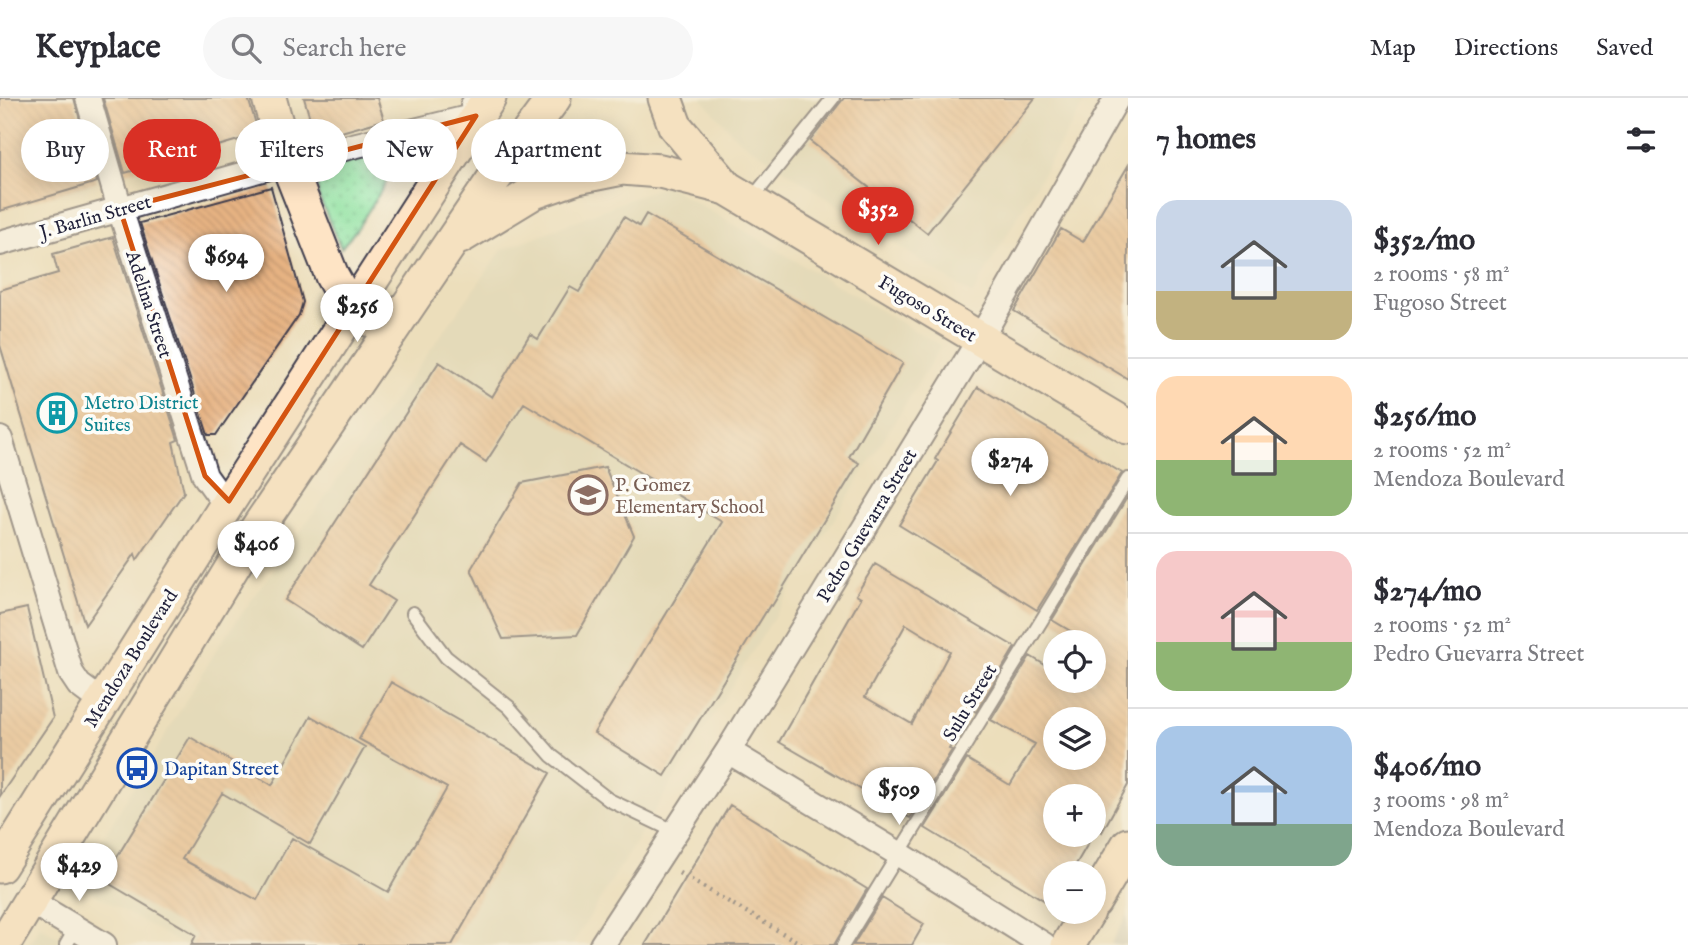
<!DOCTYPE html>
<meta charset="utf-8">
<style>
:root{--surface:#fff;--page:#f7f7f7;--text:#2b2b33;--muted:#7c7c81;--line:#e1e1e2;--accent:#d93025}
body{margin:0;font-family:"IM FELL English",serif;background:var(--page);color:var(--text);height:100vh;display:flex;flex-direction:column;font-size:26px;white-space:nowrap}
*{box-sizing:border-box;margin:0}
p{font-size:23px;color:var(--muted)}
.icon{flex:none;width:38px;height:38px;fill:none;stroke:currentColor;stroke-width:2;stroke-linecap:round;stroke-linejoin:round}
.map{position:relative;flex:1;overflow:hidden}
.sheet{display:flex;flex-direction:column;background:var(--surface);width:560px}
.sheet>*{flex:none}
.guide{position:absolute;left:21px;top:21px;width:665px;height:63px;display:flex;gap:14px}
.buttons{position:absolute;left:1043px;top:532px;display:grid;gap:14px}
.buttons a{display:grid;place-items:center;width:63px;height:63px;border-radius:50%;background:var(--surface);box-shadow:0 4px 18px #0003;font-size:35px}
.price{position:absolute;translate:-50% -60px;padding:0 16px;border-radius:24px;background:#fff;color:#222;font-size:23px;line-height:46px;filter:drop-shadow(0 2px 4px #0008)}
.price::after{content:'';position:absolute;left:50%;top:42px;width:21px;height:16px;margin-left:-10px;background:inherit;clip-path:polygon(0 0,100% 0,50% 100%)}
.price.selected{background:var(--accent);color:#fff}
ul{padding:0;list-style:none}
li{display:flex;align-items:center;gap:21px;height:175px;padding:0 28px}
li+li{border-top:2px solid var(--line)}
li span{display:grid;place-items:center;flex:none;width:196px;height:140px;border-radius:21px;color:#555}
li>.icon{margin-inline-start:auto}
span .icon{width:84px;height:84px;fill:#fffc;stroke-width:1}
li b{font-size:30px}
h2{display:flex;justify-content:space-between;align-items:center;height:84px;padding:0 28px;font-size:30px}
.tag{padding:0 24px;border-radius:32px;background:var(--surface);box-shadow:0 4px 18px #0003;font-size:24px;line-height:63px}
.tag.selected{background:var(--accent);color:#fff}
header{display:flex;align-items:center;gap:42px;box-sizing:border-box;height:98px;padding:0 35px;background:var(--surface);border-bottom:2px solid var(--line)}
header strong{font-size:33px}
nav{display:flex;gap:38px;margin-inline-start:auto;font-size:24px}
.search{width:490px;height:63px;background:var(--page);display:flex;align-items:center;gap:18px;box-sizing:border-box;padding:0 24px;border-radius:38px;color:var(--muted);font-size:26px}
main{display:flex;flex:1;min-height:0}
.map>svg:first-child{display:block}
.built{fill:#dad5b5}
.industrial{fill:#c5c5b8}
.grass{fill:url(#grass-dots);stroke:#5a826e;stroke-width:2}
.building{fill:url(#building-back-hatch);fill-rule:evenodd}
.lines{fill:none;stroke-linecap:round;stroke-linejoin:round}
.lane-casing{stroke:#403e4e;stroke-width:16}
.street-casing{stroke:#403e4e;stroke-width:28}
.secondary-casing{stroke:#403e4e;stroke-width:37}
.path{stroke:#403e4e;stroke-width:4.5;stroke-dasharray:2 5;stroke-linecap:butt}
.lane{stroke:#fff;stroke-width:12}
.street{stroke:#fff;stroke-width:24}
.secondary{stroke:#fee4c5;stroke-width:33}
.marked{fill:none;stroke:#d45411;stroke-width:5;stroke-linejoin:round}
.labels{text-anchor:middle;stroke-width:7;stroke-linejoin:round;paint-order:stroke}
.street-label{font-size:19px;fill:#22223b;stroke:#fdfcf7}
.culture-label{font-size:19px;fill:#0d838f;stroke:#fdfcf7;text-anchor:start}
.education-label{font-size:19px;fill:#785e54;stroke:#fdfcf7;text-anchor:start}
.transit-label{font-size:19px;fill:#164399;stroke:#fdfcf7;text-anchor:start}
</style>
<header>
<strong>Keyplace</strong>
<div class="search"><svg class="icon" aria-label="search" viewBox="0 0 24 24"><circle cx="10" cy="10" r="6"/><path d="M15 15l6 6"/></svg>Search here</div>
<nav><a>Map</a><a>Directions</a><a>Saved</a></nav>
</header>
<main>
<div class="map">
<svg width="1128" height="847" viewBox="0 0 1128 847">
<defs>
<pattern id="grass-dots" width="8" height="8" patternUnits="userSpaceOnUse" patternTransform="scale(1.75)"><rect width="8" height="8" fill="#91e1a0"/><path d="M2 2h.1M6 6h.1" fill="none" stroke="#7dc18b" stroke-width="1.8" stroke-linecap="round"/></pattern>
<pattern id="building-back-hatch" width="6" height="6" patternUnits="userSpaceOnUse" patternTransform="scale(1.75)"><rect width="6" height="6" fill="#e6b282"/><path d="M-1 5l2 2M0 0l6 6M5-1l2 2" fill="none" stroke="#c59971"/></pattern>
</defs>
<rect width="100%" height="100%" fill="#fdfcf7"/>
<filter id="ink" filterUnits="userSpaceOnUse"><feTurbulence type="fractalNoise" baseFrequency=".0143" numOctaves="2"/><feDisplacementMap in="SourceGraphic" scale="14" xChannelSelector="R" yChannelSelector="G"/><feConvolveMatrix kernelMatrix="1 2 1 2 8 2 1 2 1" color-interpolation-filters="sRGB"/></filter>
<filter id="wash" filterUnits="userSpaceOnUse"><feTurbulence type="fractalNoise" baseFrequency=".00686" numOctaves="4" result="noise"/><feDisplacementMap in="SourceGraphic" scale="28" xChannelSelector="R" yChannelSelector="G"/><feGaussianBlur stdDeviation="1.57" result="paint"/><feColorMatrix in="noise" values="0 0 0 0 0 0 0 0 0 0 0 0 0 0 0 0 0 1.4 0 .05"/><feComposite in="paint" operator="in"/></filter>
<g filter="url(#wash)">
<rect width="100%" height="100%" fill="#ecdebb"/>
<!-- built -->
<path class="built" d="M701 0H1087L972 197 737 40Z
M666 87 941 248 572 847H183L76 785 220 546 502 152Z
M40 828 72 847H28Z"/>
<!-- industrial -->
<path class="industrial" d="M1128 817V847H1114L1111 845Z"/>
<!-- grass -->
<path class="grass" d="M415 38 357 131 341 150 318 97V72L330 63Z"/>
<g id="blocks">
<!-- building -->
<path class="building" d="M0 0H74L97 84 0 113Z
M103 0H248L259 36 125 75Z
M304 0H377L384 22 316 41Z
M844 0H1035L927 135 810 43Z
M1128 68V281L1014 213 1061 131 1083 144Z
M271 89 303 204 299 217 216 337H208L140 125Z
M646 116 903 265 849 359 859 365 772 508 770 507 665 678 594 635 722 424 524 305 486 364 460 347 369 487 394 503 362 552 285 502 439 264 492 299 530 236 538 241 570 189 579 194 624 119 639 128Z
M113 139 178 342 173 344 184 394 137 462 135 456 85 527 0 247V192L58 175 53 156Z
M978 289 1122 375 1037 512 899 427 938 363 935 361Z
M605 369 634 438 577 537 503 541 471 471 522 385Z
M1128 398V687L1102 734 1097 730 1094 735V698H1055V737H1093L1071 775H1055V809L925 730 967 661 1010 687 1035 646 991 622 1030 558 1055 573V583H1094V544H1082L1084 541 1052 522ZM1055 621H1094V660H1055Z
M875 466 1015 549 976 614 971 611 949 651 952 652 910 720 779 644 861 500 856 497ZM906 526 950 553 912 626 865 599Z
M27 510 53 620 0 698V516Z
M391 584 550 675 452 847H191L196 837 103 782 190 639 272 687 311 618 365 649 310 746 222 695 182 761 257 802 292 740 388 794 447 690 359 641Z
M730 707 867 791 834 847H645Z
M882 800 924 826 912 847H853Z"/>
</g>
</g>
<g filter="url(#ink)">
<use href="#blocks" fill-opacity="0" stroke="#403e4e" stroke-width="2"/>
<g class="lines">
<!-- lane casing -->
<g class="lane-casing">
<path id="lane" d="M750 103 833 0
M413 515 446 559 509 609 552 658 609 702 676 734
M66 847 76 830
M843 847 1128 381"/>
</g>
<!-- street casing -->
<g class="street-casing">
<path id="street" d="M88 0 120 111 205 378 218 396 229 403
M0 145 287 64 476 18 473 7
M0 341 71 575 79 587 102 604
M728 653 899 756 1044 847
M30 803 104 847
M602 847 728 653 980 241 1117 0"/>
</g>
<!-- secondary casing -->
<g class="secondary-casing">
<path id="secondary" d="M269 0 287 64 332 178 351 212 367 221
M665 0 675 28 727 90
M460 139 534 94 577 79 622 70 660 73 727 90 1128 329
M0 768 229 403 489 0
M1094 804 1128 747
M3 847 244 450 494 81 554 0
M1068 847 1088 814"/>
</g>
<!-- path -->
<path class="path" d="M679 775 803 847"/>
<!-- lane -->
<use href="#lane" class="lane"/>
<!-- street -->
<use href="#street" class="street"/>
<!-- secondary -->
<use href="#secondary" class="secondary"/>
</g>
</g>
<!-- marked area -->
<path d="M0 0H1128V847H0ZM476 18 229 403 205 378 120 111Z" fill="#ecdebb" fill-opacity=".55" fill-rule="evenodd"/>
<path class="marked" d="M476 18 229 403 205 378 120 111Z"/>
<!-- icons -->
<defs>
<g id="building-ring" transform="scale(2.0125)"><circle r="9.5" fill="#fdfcf7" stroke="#0f9aa8" stroke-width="1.5"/><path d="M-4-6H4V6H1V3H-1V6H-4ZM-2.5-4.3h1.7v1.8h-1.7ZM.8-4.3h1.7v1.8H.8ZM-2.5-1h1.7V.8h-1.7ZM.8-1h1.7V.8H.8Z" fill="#0f9aa8"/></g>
<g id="school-ring" transform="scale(2.0125)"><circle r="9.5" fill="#fdfcf7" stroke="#8d6e63" stroke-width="1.5"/><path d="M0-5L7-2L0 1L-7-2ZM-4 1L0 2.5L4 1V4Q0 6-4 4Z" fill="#8d6e63"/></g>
<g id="bus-ring" transform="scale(2.0125)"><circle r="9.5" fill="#fdfcf7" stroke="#1a4fb4" stroke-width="1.5"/><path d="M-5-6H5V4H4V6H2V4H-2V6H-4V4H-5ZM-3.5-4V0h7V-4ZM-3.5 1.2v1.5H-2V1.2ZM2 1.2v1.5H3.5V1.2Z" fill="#1a4fb4"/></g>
</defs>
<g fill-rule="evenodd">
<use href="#building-ring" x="57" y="315"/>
<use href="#school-ring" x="588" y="397"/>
<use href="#bus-ring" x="137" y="670"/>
</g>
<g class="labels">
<!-- street labels -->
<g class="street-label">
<text transform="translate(95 118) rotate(-16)" y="7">J. Barlin Street</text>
<text transform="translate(150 206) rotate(72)" y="7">Adelina Street</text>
<text transform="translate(928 210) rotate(31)" y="7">Fugoso Street</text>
<text transform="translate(866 427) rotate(-59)" y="7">Pedro Guevarra Street</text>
<text transform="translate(130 560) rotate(-58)" y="7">Mendoza Boulevard</text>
<text transform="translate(969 604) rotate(-59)" y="7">Sulu Street</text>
</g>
<!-- culture labels -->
<g class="culture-label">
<text x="84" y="311">Metro District<tspan x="84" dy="22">Suites</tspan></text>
</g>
<!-- education labels -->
<g class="education-label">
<text x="615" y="393">P. Gomez<tspan x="615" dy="22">Elementary School</tspan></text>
</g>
<!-- transit labels -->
<g class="transit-label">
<text x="164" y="677">Dapitan Street</text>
</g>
</g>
</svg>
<div class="buttons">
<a><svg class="icon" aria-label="locate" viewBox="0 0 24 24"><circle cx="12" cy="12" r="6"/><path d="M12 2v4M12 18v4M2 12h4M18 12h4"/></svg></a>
<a><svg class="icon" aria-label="layers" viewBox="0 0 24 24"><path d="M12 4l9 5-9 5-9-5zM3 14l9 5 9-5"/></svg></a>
<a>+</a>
<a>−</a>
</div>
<b class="price selected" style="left:878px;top:149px">$352</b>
<b class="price" style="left:226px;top:196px">$694</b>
<b class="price" style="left:357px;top:246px">$256</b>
<b class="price" style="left:1010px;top:400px">$274</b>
<b class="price" style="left:256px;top:483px">$406</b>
<b class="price" style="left:899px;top:729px">$509</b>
<b class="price" style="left:79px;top:805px">$429</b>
<div class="guide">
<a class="tag">Buy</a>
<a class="tag selected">Rent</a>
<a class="tag">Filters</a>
<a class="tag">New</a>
<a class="tag">Apartment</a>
</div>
</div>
<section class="sheet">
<h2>7 homes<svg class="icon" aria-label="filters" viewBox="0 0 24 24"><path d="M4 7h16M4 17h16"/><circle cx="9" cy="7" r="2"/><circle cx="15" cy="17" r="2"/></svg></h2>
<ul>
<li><span style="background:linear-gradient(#c9d6e8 65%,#c2b280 0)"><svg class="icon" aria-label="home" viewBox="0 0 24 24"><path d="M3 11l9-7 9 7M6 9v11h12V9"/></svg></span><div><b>$352/mo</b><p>2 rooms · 58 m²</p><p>Fugoso Street</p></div></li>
<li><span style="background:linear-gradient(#ffd9b3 60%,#8fb573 0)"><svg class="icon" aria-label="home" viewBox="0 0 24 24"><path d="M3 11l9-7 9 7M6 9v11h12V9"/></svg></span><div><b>$256/mo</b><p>2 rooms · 52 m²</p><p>Mendoza Boulevard</p></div></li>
<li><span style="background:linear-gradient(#f6c9c9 65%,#8fb573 0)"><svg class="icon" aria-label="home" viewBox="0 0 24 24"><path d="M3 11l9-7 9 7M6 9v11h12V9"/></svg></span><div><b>$274/mo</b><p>2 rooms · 52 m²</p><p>Pedro Guevarra Street</p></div></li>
<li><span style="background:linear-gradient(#a9c7e8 70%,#7fa58c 0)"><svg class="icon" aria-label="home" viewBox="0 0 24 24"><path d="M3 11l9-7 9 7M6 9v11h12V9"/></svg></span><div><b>$406/mo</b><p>3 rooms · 98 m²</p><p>Mendoza Boulevard</p></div></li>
</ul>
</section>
</main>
